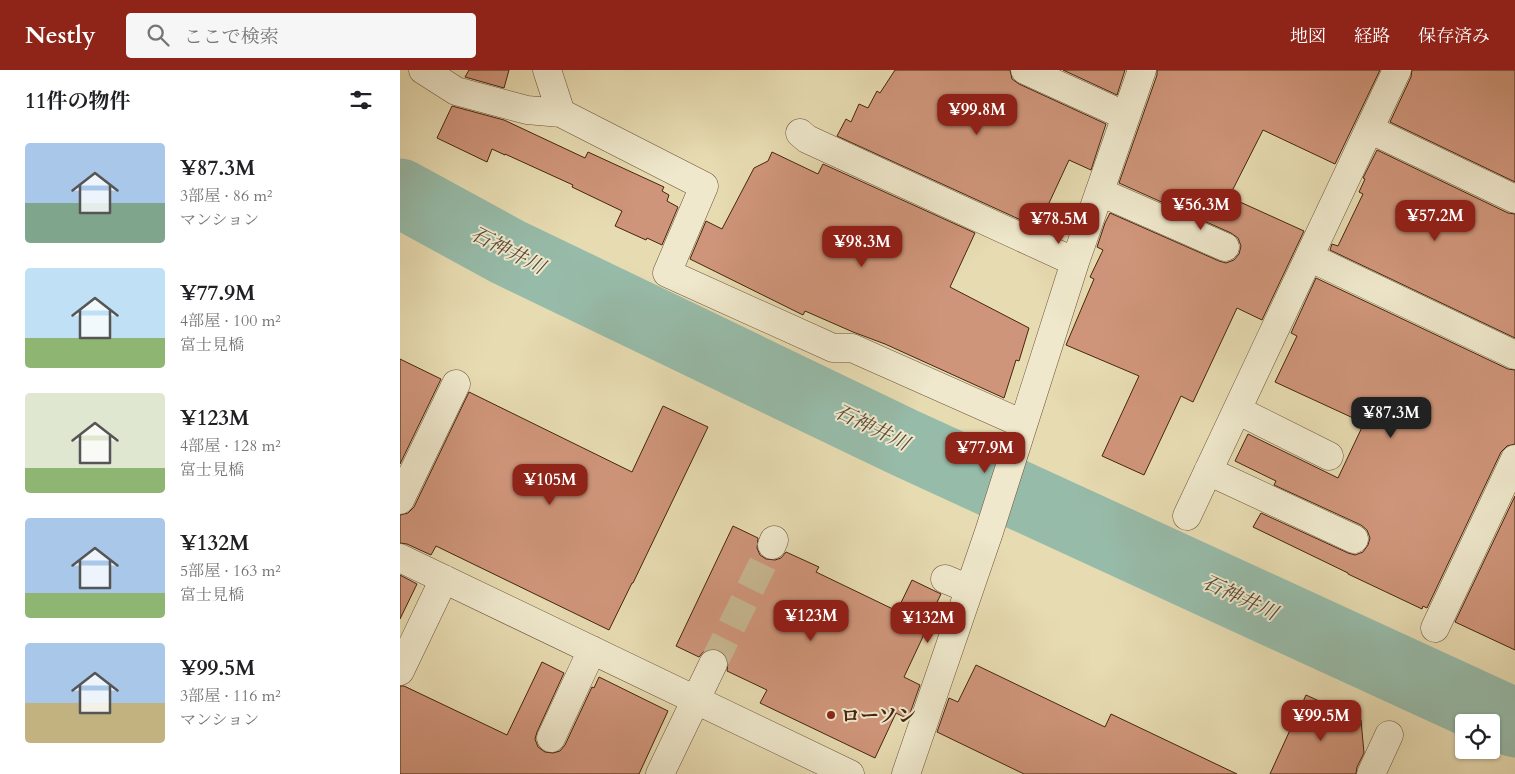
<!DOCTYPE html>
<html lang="ja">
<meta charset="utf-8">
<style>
:root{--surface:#fff;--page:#f6f6f6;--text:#202124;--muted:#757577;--accent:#8f2418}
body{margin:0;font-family:Cardo,"Noto Serif JP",serif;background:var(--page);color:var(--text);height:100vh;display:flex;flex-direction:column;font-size:19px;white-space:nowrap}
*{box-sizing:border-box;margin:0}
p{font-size:16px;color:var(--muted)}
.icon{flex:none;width:28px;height:28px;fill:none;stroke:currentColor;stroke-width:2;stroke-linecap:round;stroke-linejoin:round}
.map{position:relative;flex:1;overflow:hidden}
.drawer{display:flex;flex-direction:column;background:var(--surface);width:400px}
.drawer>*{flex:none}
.fabs{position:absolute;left:1055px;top:644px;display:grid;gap:10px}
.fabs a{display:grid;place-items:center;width:45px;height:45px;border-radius:5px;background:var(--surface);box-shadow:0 1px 4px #0004;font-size:25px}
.price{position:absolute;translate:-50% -42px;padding:0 11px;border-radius:10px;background:var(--accent);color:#fff;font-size:16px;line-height:32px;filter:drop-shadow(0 1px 2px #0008)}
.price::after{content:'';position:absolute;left:50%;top:30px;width:15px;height:11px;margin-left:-8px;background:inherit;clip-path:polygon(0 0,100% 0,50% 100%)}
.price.current{background:#222;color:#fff}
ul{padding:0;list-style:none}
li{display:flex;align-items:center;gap:15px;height:125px;padding:0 25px}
li span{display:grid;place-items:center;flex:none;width:140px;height:100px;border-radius:5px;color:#555}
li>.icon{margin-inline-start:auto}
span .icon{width:60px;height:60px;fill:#fffc;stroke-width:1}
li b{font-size:21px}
h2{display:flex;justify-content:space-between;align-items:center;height:60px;padding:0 25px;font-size:21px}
header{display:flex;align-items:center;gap:30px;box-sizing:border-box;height:70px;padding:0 25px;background:var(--accent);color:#fff}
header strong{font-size:24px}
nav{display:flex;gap:28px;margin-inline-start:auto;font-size:18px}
.search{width:350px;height:45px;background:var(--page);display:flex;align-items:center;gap:12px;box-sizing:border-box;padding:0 18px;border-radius:5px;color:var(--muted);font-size:19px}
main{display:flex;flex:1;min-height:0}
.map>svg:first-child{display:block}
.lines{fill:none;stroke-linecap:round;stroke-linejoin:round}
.river{stroke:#97bba9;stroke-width:69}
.building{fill:#cf957a;stroke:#45250f}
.minor-tunnel{stroke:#c7b791;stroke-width:28;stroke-dasharray:28 14;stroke-linecap:butt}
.minor-casing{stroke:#6e5238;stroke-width:29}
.minor{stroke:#efe8cc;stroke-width:28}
.poi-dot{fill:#8f2418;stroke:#efe8cc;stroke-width:2}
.labels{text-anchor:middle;stroke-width:4;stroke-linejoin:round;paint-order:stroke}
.poi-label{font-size:19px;font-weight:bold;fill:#45250f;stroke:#efe8cc;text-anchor:start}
.water-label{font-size:20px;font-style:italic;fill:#5a4a36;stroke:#efe8cc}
</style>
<header>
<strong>Nestly</strong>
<div class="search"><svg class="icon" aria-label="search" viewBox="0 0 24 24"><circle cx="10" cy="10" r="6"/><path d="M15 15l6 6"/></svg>ここで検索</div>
<nav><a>地図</a><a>経路</a><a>保存済み</a></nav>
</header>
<main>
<section class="drawer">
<h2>11件の物件<svg class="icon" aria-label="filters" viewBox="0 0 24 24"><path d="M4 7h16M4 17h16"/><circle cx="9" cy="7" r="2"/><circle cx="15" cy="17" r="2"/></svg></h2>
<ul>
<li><span style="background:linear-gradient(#a9c7e8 60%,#7fa58c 0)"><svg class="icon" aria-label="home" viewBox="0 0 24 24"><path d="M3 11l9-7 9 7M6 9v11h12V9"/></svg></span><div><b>¥87.3M</b><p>3部屋 · 86 m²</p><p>マンション</p></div></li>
<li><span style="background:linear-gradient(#bfe0f5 70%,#8fb573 0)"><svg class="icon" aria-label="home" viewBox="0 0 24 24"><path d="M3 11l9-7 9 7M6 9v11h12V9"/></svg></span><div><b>¥77.9M</b><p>4部屋 · 100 m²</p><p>富士見橋</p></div></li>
<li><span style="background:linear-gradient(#dfe7d0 75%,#8fb573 0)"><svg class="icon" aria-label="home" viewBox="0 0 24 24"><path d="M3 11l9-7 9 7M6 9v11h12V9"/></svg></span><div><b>¥123M</b><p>4部屋 · 128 m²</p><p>富士見橋</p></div></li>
<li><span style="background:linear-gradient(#a9c7e8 75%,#8fb573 0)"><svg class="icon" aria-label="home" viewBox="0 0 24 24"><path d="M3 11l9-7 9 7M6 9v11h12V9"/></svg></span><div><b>¥132M</b><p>5部屋 · 163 m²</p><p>富士見橋</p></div></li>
<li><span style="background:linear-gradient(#a9c7e8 60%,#c2b280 0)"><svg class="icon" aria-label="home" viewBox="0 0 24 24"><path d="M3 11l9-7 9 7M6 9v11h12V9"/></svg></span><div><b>¥99.5M</b><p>3部屋 · 116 m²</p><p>マンション</p></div></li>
</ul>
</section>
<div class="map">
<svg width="1115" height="704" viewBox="0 0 1115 704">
<rect width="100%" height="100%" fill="#e7dbb1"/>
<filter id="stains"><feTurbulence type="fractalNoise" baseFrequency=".004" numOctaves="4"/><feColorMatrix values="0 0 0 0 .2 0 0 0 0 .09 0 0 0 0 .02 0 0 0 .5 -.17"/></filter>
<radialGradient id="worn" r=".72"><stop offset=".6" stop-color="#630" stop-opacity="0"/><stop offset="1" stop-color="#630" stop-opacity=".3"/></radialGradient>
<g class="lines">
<!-- river -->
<path class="river" d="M0 123 108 182 503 372 1115 653"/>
</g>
<!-- building -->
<path class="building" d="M69 0H109L104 18 65 7Z
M495 0H610L612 9 619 14 706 54 691 100 669 90 643 146 639 143 634 156 437 66 446 49 451 52 459 34 468 38 477 21 480 23Z
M663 0H725L717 25Z
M757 0H980L935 94 863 60 829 127 904 161 862 250 837 238 793 332 781 326 744 405 702 386 739 306 666 275 694 209 690 207 703 180 697 177 705 153 710 143 819 191 826 193 834 190 839 184 841 176 838 168 831 163 719 113 757 5Z
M1012 0H1115V112L990 52 1011 7Z
M52 36 104 50 185 88 188 82 264 117 262 121 269 125 267 131 278 137 262 175 247 168 246 170 215 156 222 141 172 117 173 115 105 84V85L92 79 87 92 37 68Z
M977 80 1108 143 1115 144V268L930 180 932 174 938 176 963 124 959 122 965 109 963 108Z
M372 82 418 104 423 94 575 163 550 217 629 258 619 291 616 290 604 328 485 274 453 262 405 241 403 245 290 189 306 151 322 159 354 98 368 91Z
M916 208 1108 299 1115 300V374L1107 376 1101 382 1027 538 1023 536 1022 539 948 504V503L853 457 861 443 948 483 955 485 963 482 968 475 970 468 967 460 961 455 874 415 876 411 835 391 848 364 938 408 964 353 875 312 897 266 891 263Z
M0 289 41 309 0 394Z
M69 322 232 402 263 336 308 357 233 513H232L209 560 36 476 31 485 7 474 0 473V445L8 443 14 437Z
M1115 426V580L1055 552Z
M333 456 358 468 357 478 360 485 366 489 375 490 381 488 386 482 419 497 416 502 497 541 512 510 541 524 526 555 528 556 504 607 520 615 508 649 496 643 475 688 360 633 367 620 327 601 328 592 326 586 320 580 311 579 304 581 299 587 276 576Z
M0 505 17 514 0 549Z
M142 592 164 603 137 662 135 669 138 677 145 682 153 683 160 681 165 675 192 617 194 618 199 607 268 641 239 704H0V616H4L107 665Z
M576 595 705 657 711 644 837 704H624L537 662 549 628 558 632Z
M906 625 961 650 964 683 957 697 956 704H870Z"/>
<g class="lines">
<!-- minor-tunnel -->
<path class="minor-tunnel" d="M313 594 372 475"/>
<!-- minor casing -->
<g class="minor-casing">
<path id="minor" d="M23 0 56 21 127 40 161 43 304 116 267 203 433 278H452L623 354
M147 0 161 43
M625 0 726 46
M969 59 1115 129
M400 63 407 69 675 192
M700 122 825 177
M909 187 1115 285
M837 340 929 386
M808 401 954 469
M0 430 56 314
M787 446 997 0
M372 475 374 470
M0 488 450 704
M545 509 569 519
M1035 558 1115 389
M0 601 44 509
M151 668 192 580
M260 704 313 594
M506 704 589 462 675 192 742 0
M971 704 989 665"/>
</g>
<!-- minor -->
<use href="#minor" class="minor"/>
</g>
<!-- markers -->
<circle class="poi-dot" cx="431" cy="645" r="5"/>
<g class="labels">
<!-- poi labels -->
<g class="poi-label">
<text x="441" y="652">ローソン</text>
</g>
<!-- water labels -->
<g class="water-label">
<text transform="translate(108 180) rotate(27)" y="7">石神井川</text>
<text transform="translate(472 357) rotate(26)" y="7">石神井川</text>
<text transform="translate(840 527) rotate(25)" y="7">石神井川</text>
</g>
</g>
<rect width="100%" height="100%" filter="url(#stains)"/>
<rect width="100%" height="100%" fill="url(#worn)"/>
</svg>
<div class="fabs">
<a><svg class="icon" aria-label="locate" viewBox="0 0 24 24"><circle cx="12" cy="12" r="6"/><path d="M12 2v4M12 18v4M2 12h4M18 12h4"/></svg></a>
</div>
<b class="price" style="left:577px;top:66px">¥99.8M</b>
<b class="price" style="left:801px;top:161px">¥56.3M</b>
<b class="price" style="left:1035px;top:172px">¥57.2M</b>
<b class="price" style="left:659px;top:175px">¥78.5M</b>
<b class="price" style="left:462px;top:198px">¥98.3M</b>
<b class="price current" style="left:991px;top:369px">¥87.3M</b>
<b class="price" style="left:585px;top:404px">¥77.9M</b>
<b class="price" style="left:150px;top:436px">¥105M</b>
<b class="price" style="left:411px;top:572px">¥123M</b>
<b class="price" style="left:528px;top:574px">¥132M</b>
<b class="price" style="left:921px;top:672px">¥99.5M</b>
</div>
</main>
